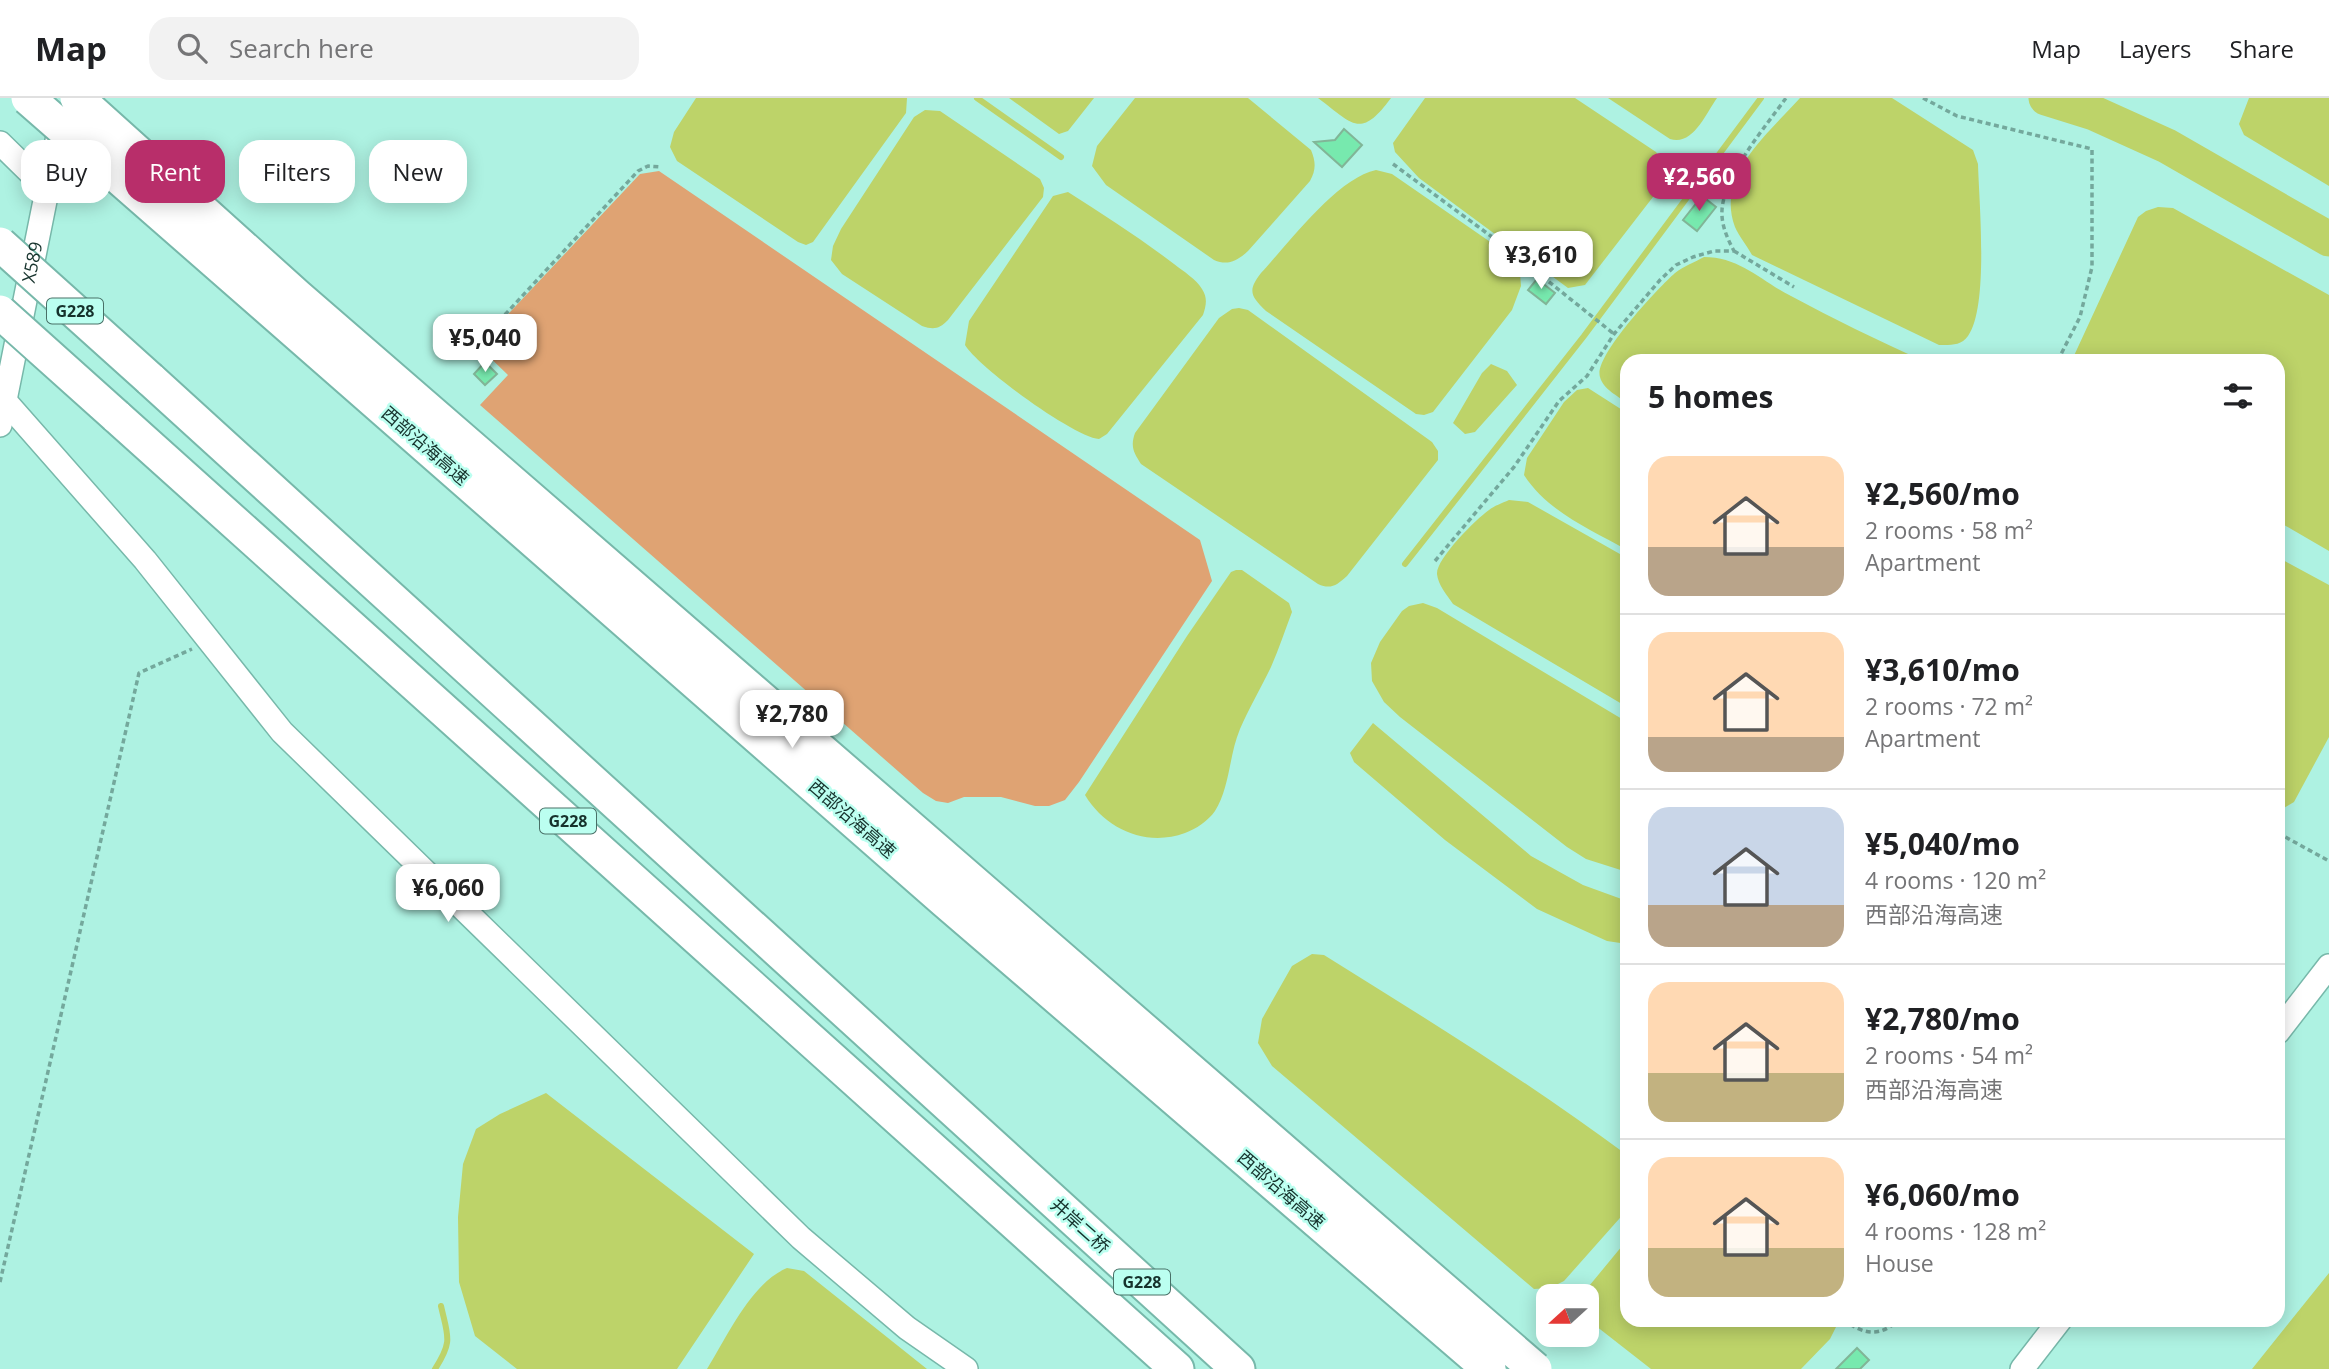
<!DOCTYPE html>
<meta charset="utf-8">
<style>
:root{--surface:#fff;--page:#f2f2f2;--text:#202124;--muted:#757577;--line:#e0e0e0;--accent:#b82e6a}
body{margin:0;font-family:"Open Sans","Noto Sans SC",sans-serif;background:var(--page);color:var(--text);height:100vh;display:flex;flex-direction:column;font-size:26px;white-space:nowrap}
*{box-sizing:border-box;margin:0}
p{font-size:23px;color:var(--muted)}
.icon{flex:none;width:38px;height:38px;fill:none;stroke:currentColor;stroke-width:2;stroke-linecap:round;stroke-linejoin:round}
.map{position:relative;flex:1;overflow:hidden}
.details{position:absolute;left:1620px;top:256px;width:665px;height:973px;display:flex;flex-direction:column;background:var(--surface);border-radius:21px;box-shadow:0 4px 18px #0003}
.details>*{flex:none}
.guide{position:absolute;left:21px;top:42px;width:665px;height:63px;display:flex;gap:14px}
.needle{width:46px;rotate:249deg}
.tools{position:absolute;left:1536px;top:1186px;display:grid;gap:14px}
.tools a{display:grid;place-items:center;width:63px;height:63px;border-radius:14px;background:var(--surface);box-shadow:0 4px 18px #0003;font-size:35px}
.price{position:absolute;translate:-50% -60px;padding:0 16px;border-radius:14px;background:#fff;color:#222;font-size:23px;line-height:46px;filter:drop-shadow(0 2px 4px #0008)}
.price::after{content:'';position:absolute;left:50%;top:42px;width:21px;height:16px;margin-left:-10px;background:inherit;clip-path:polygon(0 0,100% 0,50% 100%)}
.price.on{background:var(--accent);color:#fff}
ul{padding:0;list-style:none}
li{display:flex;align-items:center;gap:21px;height:175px;padding:0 28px}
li+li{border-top:2px solid var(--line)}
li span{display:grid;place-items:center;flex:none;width:196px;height:140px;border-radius:21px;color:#555}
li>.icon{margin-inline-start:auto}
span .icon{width:84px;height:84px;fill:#fffc;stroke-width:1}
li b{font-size:30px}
h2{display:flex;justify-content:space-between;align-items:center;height:84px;padding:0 28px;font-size:30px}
.tag{padding:0 24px;border-radius:21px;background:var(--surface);box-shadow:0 4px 18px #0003;font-size:24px;line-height:63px}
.tag.on{background:var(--accent);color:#fff}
header{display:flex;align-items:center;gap:42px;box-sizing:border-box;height:98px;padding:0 35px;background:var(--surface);border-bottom:2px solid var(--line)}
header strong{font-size:33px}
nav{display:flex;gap:38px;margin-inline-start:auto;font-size:24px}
.search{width:490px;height:63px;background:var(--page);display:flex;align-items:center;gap:18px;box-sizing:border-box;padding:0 24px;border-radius:21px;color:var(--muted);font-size:26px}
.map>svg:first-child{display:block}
.green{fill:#dfa373}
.water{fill:#bdd369}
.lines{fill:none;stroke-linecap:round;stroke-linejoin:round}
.stream{stroke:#bdd369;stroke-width:6}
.river{stroke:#bdd369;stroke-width:35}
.building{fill:#77e9ae;stroke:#81b597;stroke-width:2}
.minor-casing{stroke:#77b8aa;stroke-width:26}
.highway-casing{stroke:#77b8aa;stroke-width:37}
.path{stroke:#74a89c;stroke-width:3.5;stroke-dasharray:5 3.5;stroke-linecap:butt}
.minor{stroke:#fff;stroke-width:23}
.highway{stroke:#fff;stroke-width:33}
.highway-bridge-casing{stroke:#77b8aa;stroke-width:37;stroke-linecap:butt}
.highway-bridge{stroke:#fff;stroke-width:33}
.labels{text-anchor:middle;stroke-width:5;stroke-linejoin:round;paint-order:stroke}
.shield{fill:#bbfff0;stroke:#487067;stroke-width:2}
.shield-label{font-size:16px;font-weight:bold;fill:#16322c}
.street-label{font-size:18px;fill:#16322c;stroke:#bbfff0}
</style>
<header>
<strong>Map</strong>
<div class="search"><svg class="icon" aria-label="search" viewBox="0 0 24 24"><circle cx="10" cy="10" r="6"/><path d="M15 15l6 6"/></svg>Search here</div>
<nav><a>Map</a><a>Layers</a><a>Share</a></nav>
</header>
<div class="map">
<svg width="2329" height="1271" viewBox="0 0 2329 1271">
<rect width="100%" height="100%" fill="#aef2e2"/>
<!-- green -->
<path class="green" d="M659 73 1200 442 1212 483 1079 684 1065 702 1049 708H1035L1001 699H964L948 705 936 703 923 695 480 307 508 277 478 248 640 76Z"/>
<!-- water -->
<path class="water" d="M696 0H907L906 15 813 144 806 147 798 144 677 63 670 49 674 34Z
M1009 0H1094L1068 33 1059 36Z
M1135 0H1248L1311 52C1316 64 1316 72 1310 83L1248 153C1237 163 1228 168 1214 162L1106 87 1092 68 1097 48Z
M1318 0H1391C1360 42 1353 26 1318 0Z
M1425 0H1575L1656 54 1667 69 1663 86 1585 187 1568 190 1419 80 1395 54 1393 45Z
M1608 0H1717C1705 17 1693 48 1670 41Z
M1800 0H1892L1973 52 1978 66C1979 103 1989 209 1968 238 1961 248 1950 247 1939 247L1752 157C1747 148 1739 138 1735 129 1715 77 1770 34 1800 0Z
M2249 0H2329V88L2244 37 2239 26Z
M925 12 940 13 1040 81 1044 90 1043 99 948 222C939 231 934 232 922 228L842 176 831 162 833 148 841 131 914 19Z
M1376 72 1392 76 1499 150 1515 165 1520 175 1521 188 1512 212 1433 314 1424 317 1416 316 1266 213C1251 198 1247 193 1261 175 1289 145 1337 80 1376 72Z
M1068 94C1104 117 1140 140 1174 166 1183 173 1196 181 1202 191 1208 200 1206 208 1203 217L1107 336 1099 341C1074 339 979 270 965 247L969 223 1053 98Z
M2158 109 2173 110 2329 197V453L2279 424 2278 262H2072L2138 119 2146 113Z
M1704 159C1740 159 1761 183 1791 198 1834 221 1877 242 1921 262H1628L1627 305C1618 298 1603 291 1600 279 1593 259 1659 189 1675 175 1684 168 1695 164 1704 159Z
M1239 210 1248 212 1432 344 1438 353V362L1347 478C1337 487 1331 492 1318 486L1141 366C1134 355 1130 349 1135 335L1219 220 1232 211Z
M1491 266 1507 273 1517 287 1475 334 1465 336 1453 325 1482 275Z
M1588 290 1627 315V452C1590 431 1548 414 1524 377L1527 360 1564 304 1577 292Z
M1509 402 1528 404 1627 460V609L1453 506C1447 497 1438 487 1437 476 1436 461 1476 421 1489 412 1494 408 1502 405 1509 402Z
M2279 460 2329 487V639L2294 704 2279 713Z
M1236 472H1242L1289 505 1292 514C1285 532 1279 551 1271 569 1261 590 1249 610 1240 631 1229 657 1230 689 1215 713 1208 723 1196 731 1185 735 1147 749 1106 732 1085 697L1187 538 1231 474Z
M1423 505 1437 510 1627 624V774L1586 761 1567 749 1400 619 1384 604 1372 583 1371 565 1380 544 1402 513 1409 508Z
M1373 625 1531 758 1583 787 1627 803V846L1607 843 1537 811 1445 742 1354 664 1350 655Z
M1312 856 1324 857C1427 921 1530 985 1627 1057V1112L1564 1183 1550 1190 1534 1191 1272 968 1258 945 1262 921 1292 868Z
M546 995 754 1156 677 1271H517L475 1238 459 1184 458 1119 463 1066 476 1031 500 1016Z
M1627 1142 1628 1222H1828L1837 1227 1830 1241 1801 1271H1651L1587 1221V1199H1580Z
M787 1170 804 1173 927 1271H707C727 1239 751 1185 787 1170Z
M2329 1175V1271H2252Z"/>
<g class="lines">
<!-- stream -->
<path class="stream" d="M977 0 1061 59
M1405 466 1584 238 1761 0
M435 1271C453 1243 448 1239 441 1208"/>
<!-- river -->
<path class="river" d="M2046 0 2094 15 2167 48 2329 141"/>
</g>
<!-- building -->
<path class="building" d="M1344 31 1362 47 1342 69 1314 44 1335 42Z
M1702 98 1716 109 1697 133 1683 122Z
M1537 181 1555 195 1546 206 1528 192Z
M485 264 497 276 485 287 474 276Z
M1857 1250 1869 1262 1860 1271H1836Z"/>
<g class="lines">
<!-- minor casing -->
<g class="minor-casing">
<g id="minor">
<path d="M0 45 48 92"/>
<path d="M6 304 145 462 282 634 801 1140 907 1230 966 1271"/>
<path id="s1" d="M0 327 62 18"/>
<path d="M2278 934 2329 868"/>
<path d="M2022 1271 2060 1222"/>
</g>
</g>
<!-- highway casing -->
<g class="highway-casing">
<path id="highway" d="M150 281 1238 1271
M116 318 1177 1271"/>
</g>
<!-- path -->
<path class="path" d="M1923 0 1957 18 2092 51V169L2080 219 2058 262
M1393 66 1503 147 1614 236
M1734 153 1794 189
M476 248 638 73 648 68 661 69
M1435 463 1514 369 1559 303 1587 278 1614 236 1660 182 1676 167 1693 159 1714 153H1734C1727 140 1721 126 1722 112 1724 77 1766 28 1786 0
M2278 735 2329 763
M0 1184 139 575 192 551
M1843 1222C1864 1236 1878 1240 1899 1222"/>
<!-- minor -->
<use href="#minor" class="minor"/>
<!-- highway -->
<use href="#highway" class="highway"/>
<!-- highway-bridge casing -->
<g class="highway-bridge-casing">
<path id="highway-bridge" d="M28 0 945 803 1489 1271
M77 0 297 198 1535 1271
M0 146 150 281
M0 214 116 318"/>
</g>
<!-- highway-bridge -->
<use href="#highway-bridge" class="highway-bridge"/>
</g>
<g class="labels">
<!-- shield labels -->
<g class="shield">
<rect x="47" y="200.5" width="56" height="25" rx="5"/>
<rect x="540" y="710.5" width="56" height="25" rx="5"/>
<rect x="1114" y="1171.5" width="56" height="25" rx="5"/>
</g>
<g class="shield-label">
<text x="75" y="219">G228</text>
<text x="568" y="729">G228</text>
<text x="1142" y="1190">G228</text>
</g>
<!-- street labels -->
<g class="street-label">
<text dy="6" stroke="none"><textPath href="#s1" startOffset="166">X589</textPath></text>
<text transform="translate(425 348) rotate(41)" y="6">西部沿海高速</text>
<text transform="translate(852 721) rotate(41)" y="6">西部沿海高速</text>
<text transform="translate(1281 1092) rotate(41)" y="6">西部沿海高速</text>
<text transform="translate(1080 1128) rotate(42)" y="6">井岸二桥</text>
</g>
</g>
</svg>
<div class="tools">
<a><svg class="needle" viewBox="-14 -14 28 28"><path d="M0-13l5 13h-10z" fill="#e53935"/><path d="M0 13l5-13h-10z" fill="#757577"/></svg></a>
</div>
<b class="price on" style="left:1699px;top:115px">¥2,560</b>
<b class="price" style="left:1541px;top:193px">¥3,610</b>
<b class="price" style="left:485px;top:276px">¥5,040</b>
<b class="price" style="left:792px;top:652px">¥2,780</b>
<b class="price" style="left:448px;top:826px">¥6,060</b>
<div class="guide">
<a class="tag">Buy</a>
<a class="tag on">Rent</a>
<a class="tag">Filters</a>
<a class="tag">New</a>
</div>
<section class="details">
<h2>5 homes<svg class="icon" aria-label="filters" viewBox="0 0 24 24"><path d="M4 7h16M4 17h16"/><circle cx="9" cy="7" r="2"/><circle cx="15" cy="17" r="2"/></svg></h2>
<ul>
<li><span style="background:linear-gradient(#ffd9b3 65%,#b9a48a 0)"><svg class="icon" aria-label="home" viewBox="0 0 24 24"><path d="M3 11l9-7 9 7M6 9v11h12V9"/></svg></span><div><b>¥2,560/mo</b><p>2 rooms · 58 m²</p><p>Apartment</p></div></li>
<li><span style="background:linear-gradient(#ffd9b3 75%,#b9a48a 0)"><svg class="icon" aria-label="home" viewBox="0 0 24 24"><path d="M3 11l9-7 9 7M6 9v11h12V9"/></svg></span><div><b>¥3,610/mo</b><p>2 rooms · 72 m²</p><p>Apartment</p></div></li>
<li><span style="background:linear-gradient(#c9d6e8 70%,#b9a48a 0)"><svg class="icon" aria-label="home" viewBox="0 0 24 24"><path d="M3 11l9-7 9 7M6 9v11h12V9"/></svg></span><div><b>¥5,040/mo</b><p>4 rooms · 120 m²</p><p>西部沿海高速</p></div></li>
<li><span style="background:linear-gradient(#ffd9b3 65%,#c2b280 0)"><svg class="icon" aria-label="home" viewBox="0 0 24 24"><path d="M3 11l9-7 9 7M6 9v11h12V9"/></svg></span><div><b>¥2,780/mo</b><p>2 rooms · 54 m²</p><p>西部沿海高速</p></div></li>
<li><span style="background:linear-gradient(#ffd9b3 65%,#c2b280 0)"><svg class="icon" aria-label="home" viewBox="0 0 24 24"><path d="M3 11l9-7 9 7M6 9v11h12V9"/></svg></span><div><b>¥6,060/mo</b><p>4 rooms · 128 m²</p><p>House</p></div></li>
</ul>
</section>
</div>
